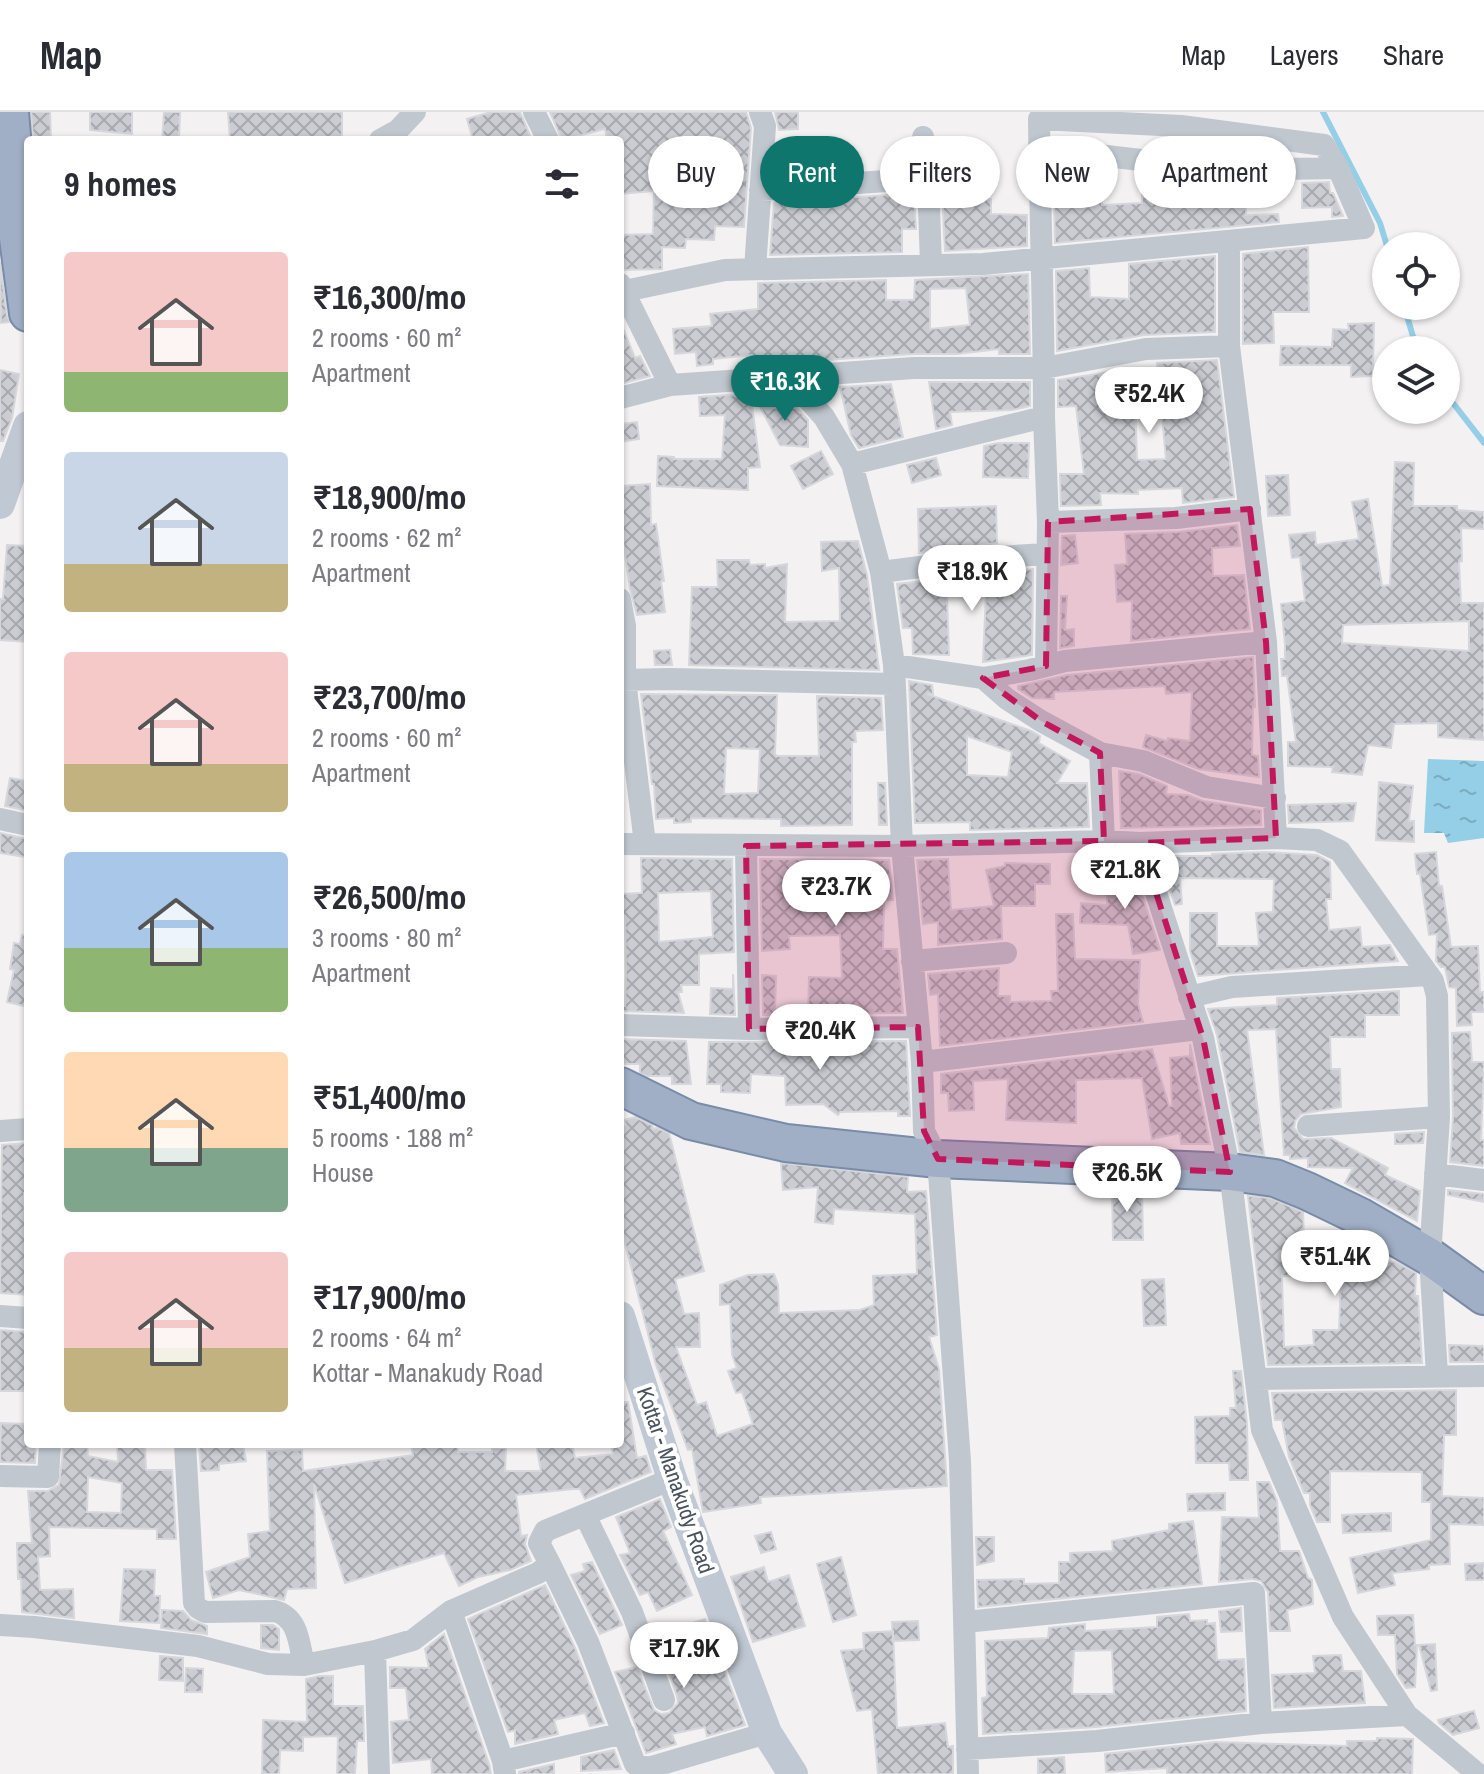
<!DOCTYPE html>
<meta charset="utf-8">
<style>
:root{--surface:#fff;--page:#f7f7f7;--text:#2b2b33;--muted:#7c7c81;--line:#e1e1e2;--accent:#0f766e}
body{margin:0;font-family:"Archivo Narrow",sans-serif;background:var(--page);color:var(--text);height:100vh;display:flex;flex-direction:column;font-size:30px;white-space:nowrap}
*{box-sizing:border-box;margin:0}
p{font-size:26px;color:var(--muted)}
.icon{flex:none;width:44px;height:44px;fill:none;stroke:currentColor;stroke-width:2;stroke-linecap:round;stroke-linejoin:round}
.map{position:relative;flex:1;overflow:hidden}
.drawer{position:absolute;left:24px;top:24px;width:600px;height:1312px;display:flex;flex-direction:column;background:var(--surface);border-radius:8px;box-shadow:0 2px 6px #0004}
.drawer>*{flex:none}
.top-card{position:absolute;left:648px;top:24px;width:716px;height:72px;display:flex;gap:16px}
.controls{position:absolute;left:1372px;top:120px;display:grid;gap:16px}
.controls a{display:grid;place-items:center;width:88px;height:88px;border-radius:50%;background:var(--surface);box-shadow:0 2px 6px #0004;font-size:40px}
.price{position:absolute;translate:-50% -68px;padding:0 18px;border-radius:28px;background:#fff;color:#222;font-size:26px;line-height:52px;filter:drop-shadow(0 2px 4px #0008)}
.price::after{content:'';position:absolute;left:50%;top:48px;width:24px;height:18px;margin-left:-12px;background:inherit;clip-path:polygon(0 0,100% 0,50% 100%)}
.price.current{background:var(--accent);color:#fff}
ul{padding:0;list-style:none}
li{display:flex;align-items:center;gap:24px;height:200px;padding:0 40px}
li span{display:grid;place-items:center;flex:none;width:224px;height:160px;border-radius:8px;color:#555}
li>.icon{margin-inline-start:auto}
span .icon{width:96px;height:96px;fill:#fffc;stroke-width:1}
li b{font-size:34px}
h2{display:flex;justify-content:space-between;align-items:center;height:96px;padding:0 40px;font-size:34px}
.chip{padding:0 28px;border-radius:36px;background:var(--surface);box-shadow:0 2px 6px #0004;font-size:28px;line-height:72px}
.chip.current{background:var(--accent);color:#fff}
header{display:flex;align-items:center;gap:48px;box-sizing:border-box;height:112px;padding:0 40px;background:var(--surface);border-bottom:2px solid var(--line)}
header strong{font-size:38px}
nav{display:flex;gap:44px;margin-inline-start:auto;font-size:28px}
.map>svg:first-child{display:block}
.water{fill:url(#water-ripples)}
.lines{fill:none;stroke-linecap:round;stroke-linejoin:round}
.stream{stroke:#94cfe7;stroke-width:6}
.building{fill:url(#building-cross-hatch);stroke:#d6d7dc;stroke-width:2;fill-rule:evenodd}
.trunk-casing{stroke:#788ba8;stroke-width:40}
.minor{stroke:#c0c7cf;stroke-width:22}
.secondary{stroke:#c0c8d3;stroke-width:30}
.trunk{stroke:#a0afc5;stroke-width:36}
.marked{fill:#c2185b;fill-opacity:0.2;stroke:#c2185b;stroke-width:6;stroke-dasharray:16 10;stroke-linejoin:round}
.labels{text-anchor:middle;stroke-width:8;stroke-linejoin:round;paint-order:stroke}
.street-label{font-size:22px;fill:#4a535d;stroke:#fff}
</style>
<header>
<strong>Map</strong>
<nav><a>Map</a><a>Layers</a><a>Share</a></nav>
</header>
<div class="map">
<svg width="1484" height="1662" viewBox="0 0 1484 1662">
<defs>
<pattern id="water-ripples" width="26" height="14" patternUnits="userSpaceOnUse" patternTransform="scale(2)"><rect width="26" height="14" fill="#94cfe7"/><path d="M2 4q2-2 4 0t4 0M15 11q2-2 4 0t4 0" fill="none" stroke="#7babbe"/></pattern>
<pattern id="building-cross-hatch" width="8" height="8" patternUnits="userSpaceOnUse" patternTransform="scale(2)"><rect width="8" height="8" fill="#cbcdd3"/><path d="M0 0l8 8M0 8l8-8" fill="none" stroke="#a7a9ae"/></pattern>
</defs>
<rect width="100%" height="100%" fill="#f3f1f1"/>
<!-- water -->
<path class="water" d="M1428 647 1484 649V726L1448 731 1444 721H1424Z"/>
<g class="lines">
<!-- stream -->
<path class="stream" d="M1323 0 1380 111 1387 134
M1404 194 1417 238
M1446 282 1484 331"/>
</g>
<!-- building -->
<path class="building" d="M31 0H50L51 28H33Z
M90 0H132V22L90 18Z
M164 0H180L179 28H162Z
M228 0H342V28H264V26L230 28Z
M491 0H520L532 28H473L467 7Z
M550 0H746L751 16 744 115 715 114 714 128 686 127 685 136 662 135V157L620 158V123L653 122 654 79 620 82V28H607L605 17 562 28Z
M775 0H798V17L779 18Z
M968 42 972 86 991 87V102L1027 103V134L945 139 940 45Z
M1142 62 1224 72H1246V103L1278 102 1279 110 1055 131 1054 88 1102 84V93L1142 91Z
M1329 70 1330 81H1333L1343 104 1332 105V95L1302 96V71Z
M914 81 916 117H902V140L770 143 774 91Z
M1308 135 1309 200H1273L1274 231 1243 232V142Z
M1215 144V220L1144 223 1057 239 1056 159 1089 156 1090 185 1129 187V152Z
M0 150 7 204 10 210 1 211Z
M1028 162 1030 242H999V237L957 242H913L767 252H752V243L713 247V252L697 254 696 240 675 242 673 217 712 214 710 202 758 197V171L886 168V188H914L915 168ZM966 176 970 213 930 217V177Z
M620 209 635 246 640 244 650 264 620 272Z
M1374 211 1373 264 1351 265V253H1280L1281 234 1332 235 1333 217 1349 218 1348 212Z
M1217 248 1234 385 1183 391 1182 376 1138 378V382L1100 381 1101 393 1061 394 1060 362H1084L1076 294 1058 295V268L1134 256 1137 348 1166 347 1157 251Z
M0 258 19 262 12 306 3 329H0Z
M929 270H1030V294L1012 298 950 300 952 313 936 317Z
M891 272 903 325 859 336 851 323 840 275Z
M727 283 751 285 760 355 748 356V378L657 374 658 344 674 345V347H722L725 303 700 304 699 285Z
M754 283 774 284 773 296H797L808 308V335L780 333Z
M637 310 639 327 620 330V312Z
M998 331H1029L1028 366 983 365 984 334Z
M821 339 833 362 803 377 791 354Z
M936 346 941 363 912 371 907 353Z
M1395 350 1414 351 1413 394H1457V398L1484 400V417L1461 416 1462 449 1459 450 1461 491H1484V628L1438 625V611L1394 612 1391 636 1368 633 1362 663 1332 660 1333 655 1288 654V630H1296L1287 564H1282L1281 547H1285V532L1281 492 1305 489 1300 445 1292 446 1289 423 1315 420 1316 433 1359 427 1352 390 1368 387 1382 474 1390 473ZM1469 509V539L1342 531 1343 513Z
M1288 363 1290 403 1268 404 1266 364Z
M650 372 651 413 656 412 664 469H661L665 500 637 503 630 477 620 409V374Z
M996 394 997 431 919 441 918 397Z
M1237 413 1240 434 1212 436 1213 464 1244 463 1250 517 1131 529 1132 489 1117 490 1115 453 1127 452 1125 422 1178 420Z
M1075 423 1078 451 1061 453 1062 424Z
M858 429 867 463 879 558 689 553 692 475H718L717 448H749L750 453 765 452V456L787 452 785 510 840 509 839 456 822 459 821 430Z
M7 433 28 434V530L0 528V487H3Z
M1033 457 1032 543 983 550 986 480 947 483 949 543 913 542 912 516H903L897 472Z
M1061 484H1067L1065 518 1074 517V534L1060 536Z
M670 538 672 553H655L654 539Z
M1253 545 1255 595H1253L1252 643 1258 644 1259 665 1198 657 1143 635 1146 623 1167 629 1168 626 1190 629 1192 580 1166 582 1165 574 1054 580V587L1032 586 1018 577V574L1067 563Z
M909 569 932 573 933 582H927L1031 619 1040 624 1039 631 1070 649 1057 671H1087L1089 715 970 718V710L915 711ZM967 624 1012 640 1008 665 967 663Z
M641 582 777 583 775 642 777 644H819L817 584 881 586 883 618 855 619 856 630H852V713L781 714V707L691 706V710L674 711V706L656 707 654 672H652ZM726 636 760 637 758 681 724 682Z
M1119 659 1139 662 1167 674 1166 682 1188 683 1203 689 1261 698V713L1121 716Z
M10 666 28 669V699L5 694Z
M1379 670 1413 674 1409 709H1414V730L1376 728Z
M878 671H885L887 713H879Z
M1356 691 1353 709 1289 711 1288 693Z
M0 721 28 727 26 745 0 741Z
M1265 740 1317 743 1330 750 1331 787H1326L1329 818 1360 815 1362 835 1390 833 1398 849 1198 864 1190 839V801H1217V834H1259L1256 801 1273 800 1274 767 1180 766 1182 792 1175 793 1159 744H1212V742Z
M1436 740 1439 774H1442L1451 835 1478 834 1480 880H1484V900H1471L1472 913 1457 914 1456 876 1449 875 1445 855H1441L1436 849 1437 822 1429 823 1420 762H1417L1415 742Z
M641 746 732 747 734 840 699 842V873H681L682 880H678L684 901 620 899V894H625L626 863 625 804 620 805V782L642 781ZM711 779 713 825 659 830 658 781Z
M760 747 889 748 893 788H884L883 837H897L903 901 808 902 809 865 842 866 840 823 789 824 790 837 762 839Z
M948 747 951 798 994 794 986 758 1005 754V751L1050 752V772H1035V794H1001L1002 827 938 833V810L923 812 917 748Z
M1131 749 1160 838 1133 842 1128 813 1080 811 1081 791 1107 793V783H1116V752H1131Z
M1056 802H1073L1075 847 1140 848 1138 892 1143 910 940 934 938 882 930 883 928 862 999 856 998 884H1010V890L1052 889 1051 879H1058Z
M22 823 28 824V895L7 890 14 858 10 857 14 831 20 832Z
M733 862 735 903 710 902 711 876 733 877Z
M762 863 776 864 775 903H763Z
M1399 879V903H1365V925H1330L1331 957H1340L1341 995 1301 1002 1295 1009 1294 1016 1303 1027 1331 1026 1388 1056 1385 1063 1420 1079 1417 1109 1345 1071 1353 1056 1308 1055V1046L1290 1047V1043H1284L1276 917 1247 918 1264 1043 1240 1040 1217 923 1208 897 1277 893V886Z
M1470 920 1472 950H1484L1481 1028H1484V1054L1450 1050 1453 1005 1452 921Z
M620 927 686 929 691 972H672V964H646L640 961V952H620Z
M906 929 910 1004H898V999L840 1000 838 1003 823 992 786 993 785 964 751 962 750 981 721 980V972H707L709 930Z
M1190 932 1210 1032H1181L1180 1021 1152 1027 1142 966 1076 968V1011L1006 1008 1008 967 973 969 974 998 949 999 948 981H941V962L1152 937 1169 994H1172L1170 946 1190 944Z
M635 1005 652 1013 653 1017 657 1016 669 1021 704 1159 675 1167 684 1202 699 1201 700 1235H676L697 1293 706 1290 717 1324 753 1312 742 1280 736 1281 728 1259 737 1256 732 1243 730 1192 720 1193V1173L748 1163 774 1162 778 1173 779 1201 860 1198 874 1193 873 1164 917 1162 915 1102 834 1097 833 1112 815 1110 818 1075 783 1078 781 1051 908 1065 907 1080 926 1079 937 1223 929 1225 939 1257 947 1374 760 1385 761 1391 703 1400 692 1337 688 1338 656 1253 620 1112V1014L626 1013 624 1008Z
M1424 1020 1423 1031 1395 1032V1022Z
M27 1031 28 1081H24L28 1183 0 1181 2 1033Z
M1112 1076 1142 1077 1143 1128H1113Z
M1448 1078 1484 1082V1090L1448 1083Z
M1248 1084 1270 1086 1303 1100 1304 1125 1296 1126 1297 1164H1282L1284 1235 1314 1233 1313 1218H1339L1343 1120 1356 1126 1352 1138 1363 1139V1148L1396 1150 1416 1161 1415 1184H1418L1422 1251 1268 1253Z
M1164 1167 1166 1213 1144 1214 1142 1168Z
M0 1218 28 1220V1279H0Z
M1449 1233 1484 1234V1250H1450Z
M1233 1259H1241L1247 1312 1248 1368H1230L1229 1351H1196L1195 1305 1230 1304V1296H1236Z
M1456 1278V1323H1444L1442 1384 1484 1386V1413L1449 1412 1450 1452 1429 1453V1457L1392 1461 1395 1473 1358 1481 1350 1446 1431 1428V1390H1422V1360L1330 1359V1410H1317L1310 1393V1381H1304L1289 1345 1282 1308H1275L1272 1281Z
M620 1290H628L637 1346 646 1344 651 1360 585 1387 580 1377H573L516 1383 521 1424 527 1423 525 1432 531 1449 510 1458 478 1465 459 1474 444 1441 345 1471 314 1372 316 1476 287 1477 284 1488 239 1478 213 1486 206 1460 250 1445 248 1422 270 1419 267 1339 302 1338 303 1359 413 1343 411 1332H457L458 1340H492V1336H506L505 1359H541L536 1332H572L575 1346 613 1342 611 1332H620Z
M1 1311 28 1312V1332H36L35 1351 0 1350Z
M64 1332H87L88 1344 118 1350 117 1332H145L146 1358H172L176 1427H157V1417L49 1415 50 1444 38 1445 40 1478 73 1477 74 1506 22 1500 21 1467H18L17 1431H32L28 1379H48L59 1373ZM88 1365 122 1371 121 1401 87 1400Z
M199 1332H243L246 1349 219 1352V1358L201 1359Z
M1257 1370H1269L1277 1389 1280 1439H1299L1308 1466 1312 1468 1313 1492 1287 1498 1290 1519H1270L1268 1480 1261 1469 1253 1467 1219 1470 1222 1405 1259 1406Z
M1225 1381V1398L1188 1399 1187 1382Z
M660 1387 671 1415 663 1419 692 1483 657 1499 648 1480 640 1483 620 1443 630 1441 616 1405Z
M1391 1401V1419L1343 1421 1342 1403Z
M1193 1409 1202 1472 978 1495 977 1468 1024 1467V1472L1059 1471V1450H1070V1441L1113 1439 1112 1429 1169 1418V1412Z
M771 1420 776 1437 761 1441 755 1424Z
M976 1425H994V1449L977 1453Z
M841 1445 856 1503 833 1510 817 1452Z
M592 1450 622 1513 600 1522 571 1463 585 1459 583 1452Z
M1484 1451V1468H1466L1465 1452Z
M764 1455 768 1470 789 1463 805 1514 753 1530 731 1465Z
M124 1457 155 1458 154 1484H160L159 1511 120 1509Z
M545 1473 575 1536 604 1611 590 1614 585 1601 554 1608 558 1622 515 1632V1618L508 1620 468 1507Z
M1241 1496 1242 1519 1221 1520 1219 1499Z
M162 1498 183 1499 191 1508 207 1514V1522L161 1516Z
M1189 1502 1190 1509 1207 1508V1512L1215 1511 1217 1548 1244 1547 1246 1599 1096 1615 983 1622 982 1586 987 1585 985 1529 1048 1526 1049 1516 1085 1512V1519L1157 1515V1505ZM1112 1538 1114 1582H1072L1074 1539Z
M1413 1503 1415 1533H1417L1415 1575 1406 1576 1397 1562 1395 1523H1378L1377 1504Z
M705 1507 745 1613 707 1624 705 1615 672 1622 676 1632 646 1641 615 1560 637 1555 654 1598 661 1602 669 1601 678 1591 677 1584 655 1523Z
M918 1509 919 1528 893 1529 892 1510Z
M261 1513H273L279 1517V1538L261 1536Z
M893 1519 897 1616 945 1611 948 1635 953 1634V1662H878L872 1597 857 1599 841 1539 864 1537 863 1521Z
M444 1522 489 1652 491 1662H432L431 1647 393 1651 391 1610 409 1608 406 1576H390V1555L429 1556 425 1537Z
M1435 1532 1437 1578 1431 1579 1419 1533Z
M1341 1543 1343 1559H1361L1365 1591 1274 1596 1272 1563 1315 1561 1313 1544Z
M160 1544 183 1546V1569L159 1568Z
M186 1556 203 1557 202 1580H185Z
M319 1564H333V1594H363L364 1629H357L355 1662H337L338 1624 303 1625V1639L280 1638 279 1662H262L263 1608 307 1610 306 1567Z
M1474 1599 1479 1616 1453 1623 1439 1611 1438 1608Z
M1377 1626 1413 1627 1412 1662H1167V1656L1106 1660 1105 1642 1215 1630 1347 1634V1629H1377Z
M614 1638 621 1657 581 1659V1645Z
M1064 1645 1065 1662H1038V1647Z
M554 1652V1662H519V1660Z"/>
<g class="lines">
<!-- trunk casing -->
<g class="trunk-casing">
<path id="trunk" d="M10 0 18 95 16 111 28 201
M620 974 691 1009 786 1031 938 1047 1230 1060 1275 1066 1307 1079 1361 1105 1430 1145 1484 1184"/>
</g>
<!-- minor -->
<path class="minor" d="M534 0 548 28
M923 25 928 66 931 153
M380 28 398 18 415 0
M1039 36 1225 58 1338 56
M760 78 928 66
M1229 129V234
M755 157 765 14 760 0
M620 172 670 273 620 286
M620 180 725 158 983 152 1364 116 1338 56 1324 33 1181 14 1039 7C1040 107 1044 205 1044 305
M783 267 805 284 824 305 852 352 881 460 894 553 902 734 922 950 924 1019 938 1047 960 1349 968 1662
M670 273 914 256H1044L1146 237 1229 234 1266 530 1276 726
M852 352 1044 305 1048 410 1046 554
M1048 410 1176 406 1250 397
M881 460 998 445 1046 442
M620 487 625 514V568L645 732
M894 553 983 566 1007 587 1041 609 1100 641 1143 649 1206 675 1275 686
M983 566 1030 558 1065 549 1266 530
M620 568 671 567 894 572
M1100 641 1104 729
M0 707 28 713
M1140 731 1203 926 1230 1060 1262 1318 1343 1505 1407 1603 1478 1662
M620 732 902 734 1104 729 1140 731 1276 726 1317 728 1340 739 1433 869 1437 884 1439 1005 1430 1145 1437 1263
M746 734 749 917
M912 849 1006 841
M1189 885 1232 875 1429 863
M620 913 749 917 918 915
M922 950 1199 917
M1308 1014 1439 1005
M0 1019 28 1017
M1435 1062 1484 1068
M0 1204 28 1206
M1256 1267 1484 1264
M185 1332 194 1491 198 1496 205 1500 275 1499C299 1506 299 1532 304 1553
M0 1364 48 1365 50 1332
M585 1403 632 1500 664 1588
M550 1452 588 1530 635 1652 648 1656 767 1621
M451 1499 503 1649 505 1662
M965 1510 1254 1481 1261 1611
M0 1513 34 1515 198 1534 268 1552 304 1553 375 1539 413 1528 451 1499 538 1461 550 1452 539 1431 545 1419 672 1367
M375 1539 379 1662
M967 1637 1097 1629 1261 1611 1407 1603
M503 1649 624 1621"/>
<!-- secondary -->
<path class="secondary" d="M0 392 28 314
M620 1204 672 1367 767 1621 793 1662"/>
<!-- trunk -->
<use href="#trunk" class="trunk"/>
</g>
<!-- marked area -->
<path class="marked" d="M1250 397 1266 530 1276 726 1140 731 1203 926 1230 1060 938 1047 924 1019 918 915 749 917 746 734 1104 729 1100 641 1041 609 983 566 1046 554 1048 410Z"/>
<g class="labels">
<!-- street labels -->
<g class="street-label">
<text transform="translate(676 1368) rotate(71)" y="8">Kottar - Manakudy Road</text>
</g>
</g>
</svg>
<div class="controls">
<a><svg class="icon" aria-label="locate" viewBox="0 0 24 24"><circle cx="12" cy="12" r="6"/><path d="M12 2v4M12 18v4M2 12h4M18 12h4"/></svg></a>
<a><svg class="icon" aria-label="layers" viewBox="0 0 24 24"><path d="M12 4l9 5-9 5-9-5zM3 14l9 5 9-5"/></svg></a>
</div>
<b class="price current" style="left:785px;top:311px">₹16.3K</b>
<b class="price" style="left:1149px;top:323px">₹52.4K</b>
<b class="price" style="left:972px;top:501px">₹18.9K</b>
<b class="price" style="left:1125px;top:799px">₹21.8K</b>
<b class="price" style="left:836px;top:816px">₹23.7K</b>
<b class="price" style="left:820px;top:960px">₹20.4K</b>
<b class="price" style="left:1127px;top:1102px">₹26.5K</b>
<b class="price" style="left:1335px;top:1186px">₹51.4K</b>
<b class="price" style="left:684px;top:1578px">₹17.9K</b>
<div class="top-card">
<a class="chip">Buy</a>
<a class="chip current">Rent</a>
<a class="chip">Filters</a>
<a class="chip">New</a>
<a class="chip">Apartment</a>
</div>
<section class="drawer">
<h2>9 homes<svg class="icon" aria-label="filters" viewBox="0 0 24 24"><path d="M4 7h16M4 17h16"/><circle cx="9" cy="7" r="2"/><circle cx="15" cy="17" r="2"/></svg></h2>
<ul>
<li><span style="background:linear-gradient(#f6c9c9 75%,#8fb573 0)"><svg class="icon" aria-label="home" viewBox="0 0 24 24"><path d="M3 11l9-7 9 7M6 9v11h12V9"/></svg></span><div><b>₹16,300/mo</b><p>2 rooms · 60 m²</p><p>Apartment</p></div></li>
<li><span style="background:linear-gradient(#c9d6e8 70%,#c2b280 0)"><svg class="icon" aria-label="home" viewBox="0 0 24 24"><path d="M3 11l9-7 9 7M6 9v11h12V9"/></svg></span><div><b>₹18,900/mo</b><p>2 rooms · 62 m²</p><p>Apartment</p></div></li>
<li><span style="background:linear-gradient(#f6c9c9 70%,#c2b280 0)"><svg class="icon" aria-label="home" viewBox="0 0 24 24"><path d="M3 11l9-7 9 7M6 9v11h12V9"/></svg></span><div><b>₹23,700/mo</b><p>2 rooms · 60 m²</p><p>Apartment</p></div></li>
<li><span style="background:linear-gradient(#a9c7e8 60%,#8fb573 0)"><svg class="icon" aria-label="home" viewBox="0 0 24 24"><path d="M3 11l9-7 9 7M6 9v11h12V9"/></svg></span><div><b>₹26,500/mo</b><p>3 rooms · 80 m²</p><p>Apartment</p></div></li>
<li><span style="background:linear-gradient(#ffd9b3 60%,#7fa58c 0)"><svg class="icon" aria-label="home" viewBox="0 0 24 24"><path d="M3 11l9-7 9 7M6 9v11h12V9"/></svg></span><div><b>₹51,400/mo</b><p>5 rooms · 188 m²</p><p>House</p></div></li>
<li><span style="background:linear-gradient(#f6c9c9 60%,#c2b280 0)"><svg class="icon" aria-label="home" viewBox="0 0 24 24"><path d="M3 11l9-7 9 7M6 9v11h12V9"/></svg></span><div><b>₹17,900/mo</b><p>2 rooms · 64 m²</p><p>Kottar - Manakudy Road</p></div></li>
</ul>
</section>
</div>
